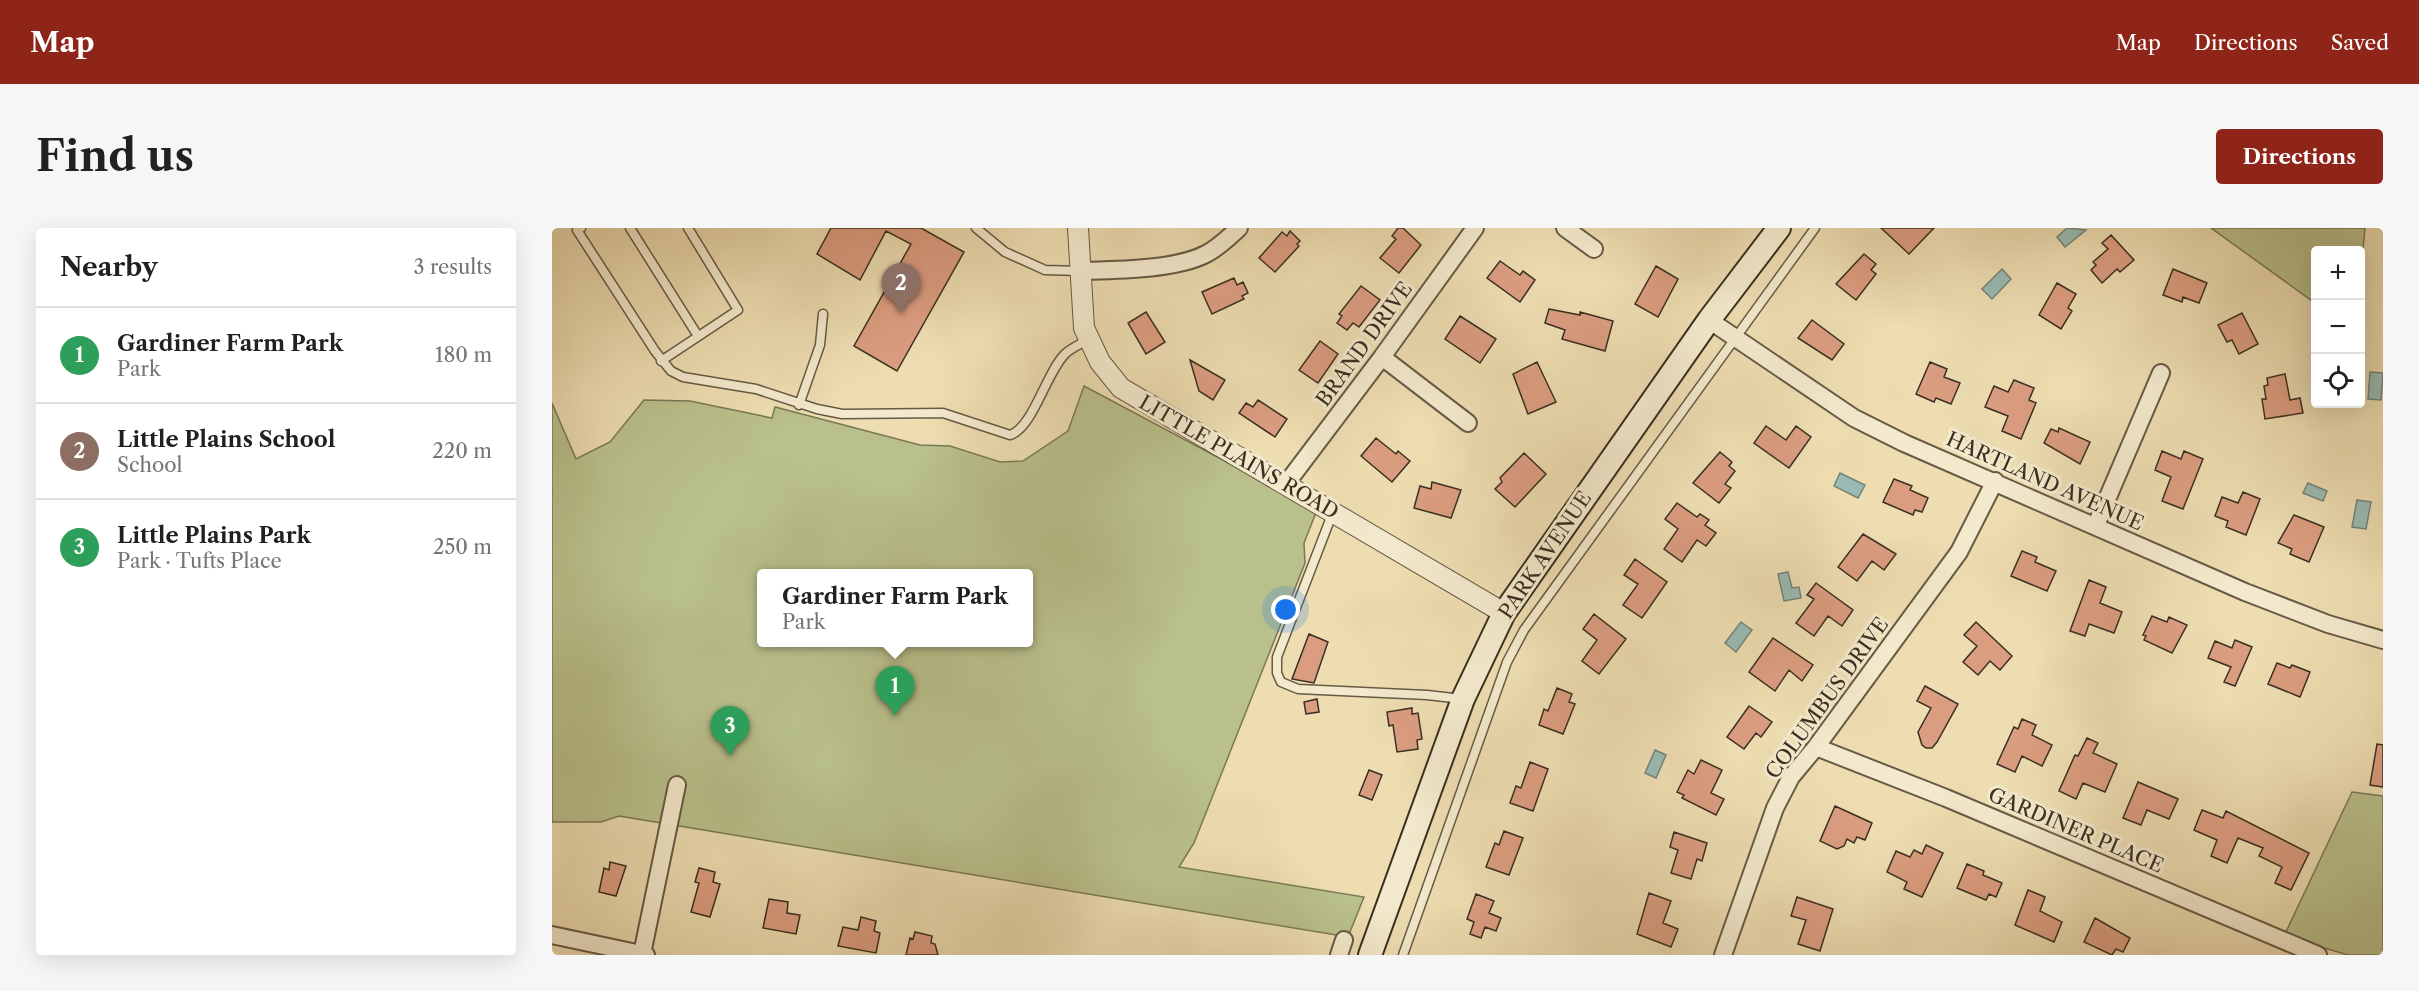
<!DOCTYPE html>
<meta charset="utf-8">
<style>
:root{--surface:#fff;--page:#f6f6f6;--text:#202124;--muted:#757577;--line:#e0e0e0;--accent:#8f2418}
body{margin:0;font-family:"Libre Caslon Text",serif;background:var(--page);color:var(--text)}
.controls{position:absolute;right:18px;top:18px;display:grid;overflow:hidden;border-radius:6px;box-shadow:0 6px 24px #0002}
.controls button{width:54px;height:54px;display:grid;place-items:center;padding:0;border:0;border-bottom:2px solid var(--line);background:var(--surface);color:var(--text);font:30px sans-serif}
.you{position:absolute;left:734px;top:382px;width:21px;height:21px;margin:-15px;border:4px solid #fff;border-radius:50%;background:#1a73e8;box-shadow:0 0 0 9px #1a73e833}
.badge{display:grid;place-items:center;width:39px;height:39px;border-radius:50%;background:var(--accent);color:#fff;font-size:20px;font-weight:700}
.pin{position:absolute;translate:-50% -50px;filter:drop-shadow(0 2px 3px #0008)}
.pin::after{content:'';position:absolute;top:32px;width:21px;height:18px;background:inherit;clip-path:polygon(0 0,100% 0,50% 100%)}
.popup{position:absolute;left:205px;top:341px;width:276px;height:78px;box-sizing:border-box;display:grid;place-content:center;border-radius:6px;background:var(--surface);filter:drop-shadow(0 2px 4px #0005);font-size:20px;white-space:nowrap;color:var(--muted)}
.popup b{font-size:22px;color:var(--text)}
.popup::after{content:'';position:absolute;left:50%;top:100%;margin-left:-12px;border:12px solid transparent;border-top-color:var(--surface)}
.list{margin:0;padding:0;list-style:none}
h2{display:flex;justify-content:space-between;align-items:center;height:78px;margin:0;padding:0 24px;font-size:26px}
h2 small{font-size:20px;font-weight:400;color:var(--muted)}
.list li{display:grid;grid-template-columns:39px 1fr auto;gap:18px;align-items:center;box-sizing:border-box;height:96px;padding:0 24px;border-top:2px solid var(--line)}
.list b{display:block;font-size:22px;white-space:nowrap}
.list p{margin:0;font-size:20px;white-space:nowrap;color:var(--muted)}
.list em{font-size:20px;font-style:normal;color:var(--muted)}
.icon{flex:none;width:33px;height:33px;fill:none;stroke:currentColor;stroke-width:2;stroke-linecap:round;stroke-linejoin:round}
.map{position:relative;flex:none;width:1831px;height:727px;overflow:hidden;border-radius:6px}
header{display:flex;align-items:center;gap:36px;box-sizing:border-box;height:84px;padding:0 30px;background:var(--accent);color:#fff}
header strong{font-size:28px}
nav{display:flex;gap:33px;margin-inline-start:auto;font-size:21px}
.intro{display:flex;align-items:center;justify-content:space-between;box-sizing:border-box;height:144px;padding:0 36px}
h1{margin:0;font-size:42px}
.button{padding:15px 27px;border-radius:6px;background:var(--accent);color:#fff;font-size:21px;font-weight:700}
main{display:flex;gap:36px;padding:0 36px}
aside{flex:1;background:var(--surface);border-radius:6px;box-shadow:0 6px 24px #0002}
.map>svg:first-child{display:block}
.green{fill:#b9c08b;stroke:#7a7856;stroke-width:1.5;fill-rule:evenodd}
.water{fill:#9abbb3;stroke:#748379;stroke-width:1.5}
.building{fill:#db9d80;stroke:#3a2f21;stroke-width:1.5}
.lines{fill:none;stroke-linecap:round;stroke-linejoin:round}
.service-casing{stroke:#675a45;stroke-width:11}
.minor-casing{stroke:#675a45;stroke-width:20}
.tertiary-casing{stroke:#675a45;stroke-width:22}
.secondary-casing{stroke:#3a2f21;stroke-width:26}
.service{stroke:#f3e9cc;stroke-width:8}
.minor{stroke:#f3e9cc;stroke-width:16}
.tertiary{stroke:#f3e9cc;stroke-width:20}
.secondary{stroke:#f3e9cc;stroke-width:22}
.labels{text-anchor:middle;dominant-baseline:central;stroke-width:6;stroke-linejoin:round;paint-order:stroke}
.street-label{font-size:20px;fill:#3a2f21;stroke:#f3e9cc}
</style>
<header>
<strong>Map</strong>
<nav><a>Map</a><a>Directions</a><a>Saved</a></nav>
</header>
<div class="intro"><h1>Find us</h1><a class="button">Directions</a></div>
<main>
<aside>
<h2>Nearby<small>3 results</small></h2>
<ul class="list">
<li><span class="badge" style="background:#2e9e5b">1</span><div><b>Gardiner Farm Park</b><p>Park</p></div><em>180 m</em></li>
<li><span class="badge" style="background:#8d6e63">2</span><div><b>Little Plains School</b><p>School</p></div><em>220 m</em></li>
<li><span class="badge" style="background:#2e9e5b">3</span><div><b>Little Plains Park</b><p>Park · Tufts Place</p></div><em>250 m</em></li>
</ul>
</aside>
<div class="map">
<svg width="1831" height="727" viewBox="0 0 1831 727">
<rect width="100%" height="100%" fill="#edddb1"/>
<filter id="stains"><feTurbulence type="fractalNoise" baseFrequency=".00333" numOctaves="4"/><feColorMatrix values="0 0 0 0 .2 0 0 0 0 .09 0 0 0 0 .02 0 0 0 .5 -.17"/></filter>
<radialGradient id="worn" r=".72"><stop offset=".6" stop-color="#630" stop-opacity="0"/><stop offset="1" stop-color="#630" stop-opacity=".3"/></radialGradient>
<path class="green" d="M1659 0H1813L1809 44 1808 22H1764L1763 75Z
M532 158 765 282 752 315 753 335 642 615 627 639 812 669 796 709 67 588 49 594H0V175L24 231 58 214 92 172 138 173 220 190 223 179 368 217 398 218 448 234 471 233 516 203ZM210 346H476V414H210Z
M1800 564 1831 568V727H1796L1732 708Z"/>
<path class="water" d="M1515 0 1534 2 1513 19 1505 9Z
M1450 41 1459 51 1440 71 1430 61Z
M1818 144 1831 145 1829 172 1816 171Z
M1288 245 1313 257 1306 270 1282 258Z
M1756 255 1775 263 1771 273 1751 265Z
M1805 272 1819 274 1814 301 1800 299Z
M1236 344 1240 360 1247 359 1249 370 1232 373 1226 346Z
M1189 394 1200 402 1184 424 1173 415Z
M1103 522 1114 527 1104 550 1093 545Z"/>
<path class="building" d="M279 0H369L412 24 345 143 302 118 359 16 334 3 308 52 265 26Z
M846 0H851L869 17 847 45 828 30 844 11 840 8Z
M1329 0H1382L1357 26Z
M738 3 748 13 745 16 747 18 723 44 707 30 730 4 735 8Z
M1559 7 1582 32 1568 44 1565 41 1550 55 1539 42 1544 37 1541 34 1556 21 1550 15Z
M1312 26 1324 36 1319 42 1324 46 1304 72 1284 56Z
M948 33 968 47 971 43 983 52 968 74 935 50Z
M1104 38 1126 51 1106 89 1083 76Z
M1621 41 1655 55 1647 75 1631 69 1630 74 1611 67Z
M682 50 685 57 691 54 696 65 690 68 692 71 660 86 650 64Z
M1505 55 1524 66 1516 80 1520 83 1509 101 1487 87Z
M809 58 828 72 807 99 801 95 795 102 785 95 790 88 787 86Z
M997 81 1028 87V84L1061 93 1053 123 1010 111 1013 102 993 95Z
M594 84 613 114 594 126 576 95Z
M1690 85 1706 116 1687 126 1680 112 1675 114 1666 97Z
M908 88 944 111 928 135 893 111Z
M1260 92 1292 116 1280 132 1246 110Z
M768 113 786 126 766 155 747 142Z
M638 132 673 152 661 172 647 163Z
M985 134 1004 174 976 186 961 146Z
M1378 134 1395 141 1392 149 1408 155 1399 176 1384 170 1382 174 1364 166Z
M1733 146 1738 172 1748 170 1751 185 1713 191 1710 171H1714L1712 158 1716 157 1715 150Z
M1462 152 1482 160 1477 172 1484 175 1469 211 1450 203 1456 188 1433 179 1442 158 1456 164Z
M706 172 735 191 723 209 687 185 694 175 701 179Z
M1214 198 1234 212 1244 198 1259 209 1237 240 1202 215Z
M1507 200 1538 214 1528 236 1492 215 1499 201 1506 204Z
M824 210 844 226 846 223 858 233 840 254 809 228Z
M1610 223 1629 231 1632 223 1651 231 1631 281 1610 273 1619 249 1603 242Z
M1168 224 1180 234 1177 238 1183 243 1173 256 1179 260 1167 275 1141 255Z
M972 225 994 246 963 279 943 261 950 254 948 250Z
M1342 251 1360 258 1358 262 1376 270 1370 284 1363 282 1361 287 1331 274Z
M880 254 909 262 899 290 862 280 868 258 879 261Z
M1691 264 1708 271 1694 307 1674 299 1676 293 1663 288 1670 269 1686 275Z
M1125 275 1145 289 1148 286 1157 292 1153 297 1164 305 1154 318 1145 312 1130 334 1112 321 1126 301 1113 291Z
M1742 287 1772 299 1757 334 1738 326 1740 321 1726 315Z
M1311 306 1344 326 1332 342 1320 333 1305 353 1286 339Z
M1470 323 1485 329 1483 334 1504 343 1495 363 1459 348Z
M1083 331 1115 354 1090 390 1071 377 1086 356 1072 347Z
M1537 352 1554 359 1548 375 1570 384 1562 405 1537 396 1533 408 1518 403Z
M1264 355 1301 382 1290 398 1276 388 1262 408 1244 395 1262 371 1255 367Z
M1042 386 1074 411 1047 446 1030 433 1045 412 1031 401Z
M1600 388 1615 394 1617 389 1635 397 1620 425 1592 412 1594 408 1591 407Z
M1424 394 1460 428 1448 442 1438 433 1426 447 1411 434 1425 418 1412 407Z
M757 406 776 414 762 455 740 451Z
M1221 410 1261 437 1250 453 1237 442 1223 463 1197 444Z
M1683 412 1700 419 1683 458 1672 454 1679 439 1656 430 1663 413 1680 420Z
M1725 435 1738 440 1740 437 1758 444 1748 469 1716 456Z
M1373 458 1406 476 1385 514 1380 520H1374L1370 517 1366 504 1379 480 1365 473Z
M1005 460 1020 466 1017 474 1023 476 1011 506 987 497 992 481 996 483Z
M765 471 767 484 754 486 752 474Z
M1197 478 1220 494 1209 509 1204 505 1192 521 1175 509Z
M860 480V486L866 485 870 511 865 512 866 521 845 524 841 497 837 498 835 484Z
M1470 491 1484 497 1480 507 1500 517 1490 538 1470 528 1463 544 1445 536 1462 499 1466 501Z
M1535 510 1546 515 1541 525 1565 536 1553 564 1531 555 1524 571 1507 563 1523 527 1526 528Z
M1825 516 1831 517V559L1818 557Z
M1149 532 1170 542 1159 565 1172 571 1164 587 1130 570 1132 567 1125 564 1136 542 1142 546Z
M978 534 996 541 981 583 958 575 964 558 969 560Z
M817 542 830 547 820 572 807 567Z
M1586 554 1626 571 1617 591 1595 582 1589 597 1571 590Z
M1283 578 1320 595 1313 612 1305 609 1302 615 1295 611 1292 618 1285 621 1268 613Z
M1650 582 1671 590 1674 583 1757 625 1739 662 1723 655 1730 639 1707 628 1711 620 1686 610 1675 635 1659 628 1665 612 1642 602Z
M952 603 971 610 957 647 934 639 943 615 947 617Z
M1122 604 1155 615 1150 633 1145 631 1139 651 1119 645 1126 622 1118 619Z
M1374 617 1391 625 1370 669 1352 661 1355 654 1335 644 1344 623 1358 629 1362 622 1370 626Z
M58 634 74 638 64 668 47 664 52 640 57 642Z
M1415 636 1432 643 1431 647 1450 655 1444 669 1437 666 1434 672 1405 660Z
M147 640 163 644 161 654 168 656 158 689 139 684 147 655 143 654Z
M1476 662 1493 669 1488 683 1510 694 1502 714 1463 697Z
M1097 665 1119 673 1111 695 1126 701 1119 719 1085 706Z
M924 666 942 673 937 685 949 690 944 703 933 699 929 710 918 706 922 694 915 691Z
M1245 669 1281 681 1268 723 1246 716 1254 692 1239 688Z
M217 671 236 674 235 685 248 687 244 706 211 700Z
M309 689 324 693 322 703 328 705 324 725 286 718 291 699 306 702Z
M1543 690 1578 710 1571 724 1564 721 1560 727 1532 714Z
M363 704 380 708 379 715 383 716 386 727H354L358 710 361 711Z"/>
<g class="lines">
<g class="service-casing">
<path id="service" d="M29 0 25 2 103 123 119 143 131 149 204 161 265 181 290 186 391 185 458 207C481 200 494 145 513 126 519 120 529 116 537 111
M78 0 146 108
M424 0 453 24 493 42 528 43
M109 133 186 82 136 0
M247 177 268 117 271 86
M781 284 725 429V445L729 454 746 461 875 467 910 471
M851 727 955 434 972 402 1263 0"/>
</g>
<g class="minor-casing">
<path id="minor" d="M1013 0 1042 21
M529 43C564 42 623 42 654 26 666 20 677 9 687 0
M1157 92 1302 190 1352 215 1693 364 1776 396 1831 412
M830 129 916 195
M734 256 830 129 923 0
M1544 297 1609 145
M1264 519 1394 570 1766 727
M0 707 94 727
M90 726 125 557
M787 727 792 712
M1171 727 1223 580 1239 549 1264 519 1407 324 1443 253"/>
</g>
<g class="tertiary-casing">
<path id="tertiary" d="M526 0 532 100 548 134 569 160 952 385"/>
</g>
<g class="secondary-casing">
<path id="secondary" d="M818 727 911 471 952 385 1157 92 1227 0"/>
</g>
<use href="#service" class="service"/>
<use href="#minor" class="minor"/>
<use href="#tertiary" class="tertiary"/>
<use href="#secondary" class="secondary"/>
</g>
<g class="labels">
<g class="street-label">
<text transform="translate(812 116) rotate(-54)">BRAND DRIVE</text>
<text transform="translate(687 229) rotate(30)">LITTLE PLAINS ROAD</text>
<text transform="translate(1493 253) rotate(24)">HARTLAND AVENUE</text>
<text transform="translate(993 327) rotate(-56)">PARK AVENUE</text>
<text transform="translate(1275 470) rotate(-54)">COLUMBUS DRIVE</text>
<text transform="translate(1524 602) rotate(23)">GARDINER PLACE</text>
</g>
</g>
<rect width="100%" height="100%" filter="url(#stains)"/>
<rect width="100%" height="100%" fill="url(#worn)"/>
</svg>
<div class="controls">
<button>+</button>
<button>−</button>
<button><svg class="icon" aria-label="locate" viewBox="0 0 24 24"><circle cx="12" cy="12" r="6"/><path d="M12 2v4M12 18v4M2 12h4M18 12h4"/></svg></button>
</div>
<div class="you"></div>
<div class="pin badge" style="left:343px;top:488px;background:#2e9e5b">1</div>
<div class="popup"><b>Gardiner Farm Park</b>Park</div>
<div class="pin badge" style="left:349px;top:85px;background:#8d6e63">2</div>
<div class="pin badge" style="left:178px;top:528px;background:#2e9e5b">3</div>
</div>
</main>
